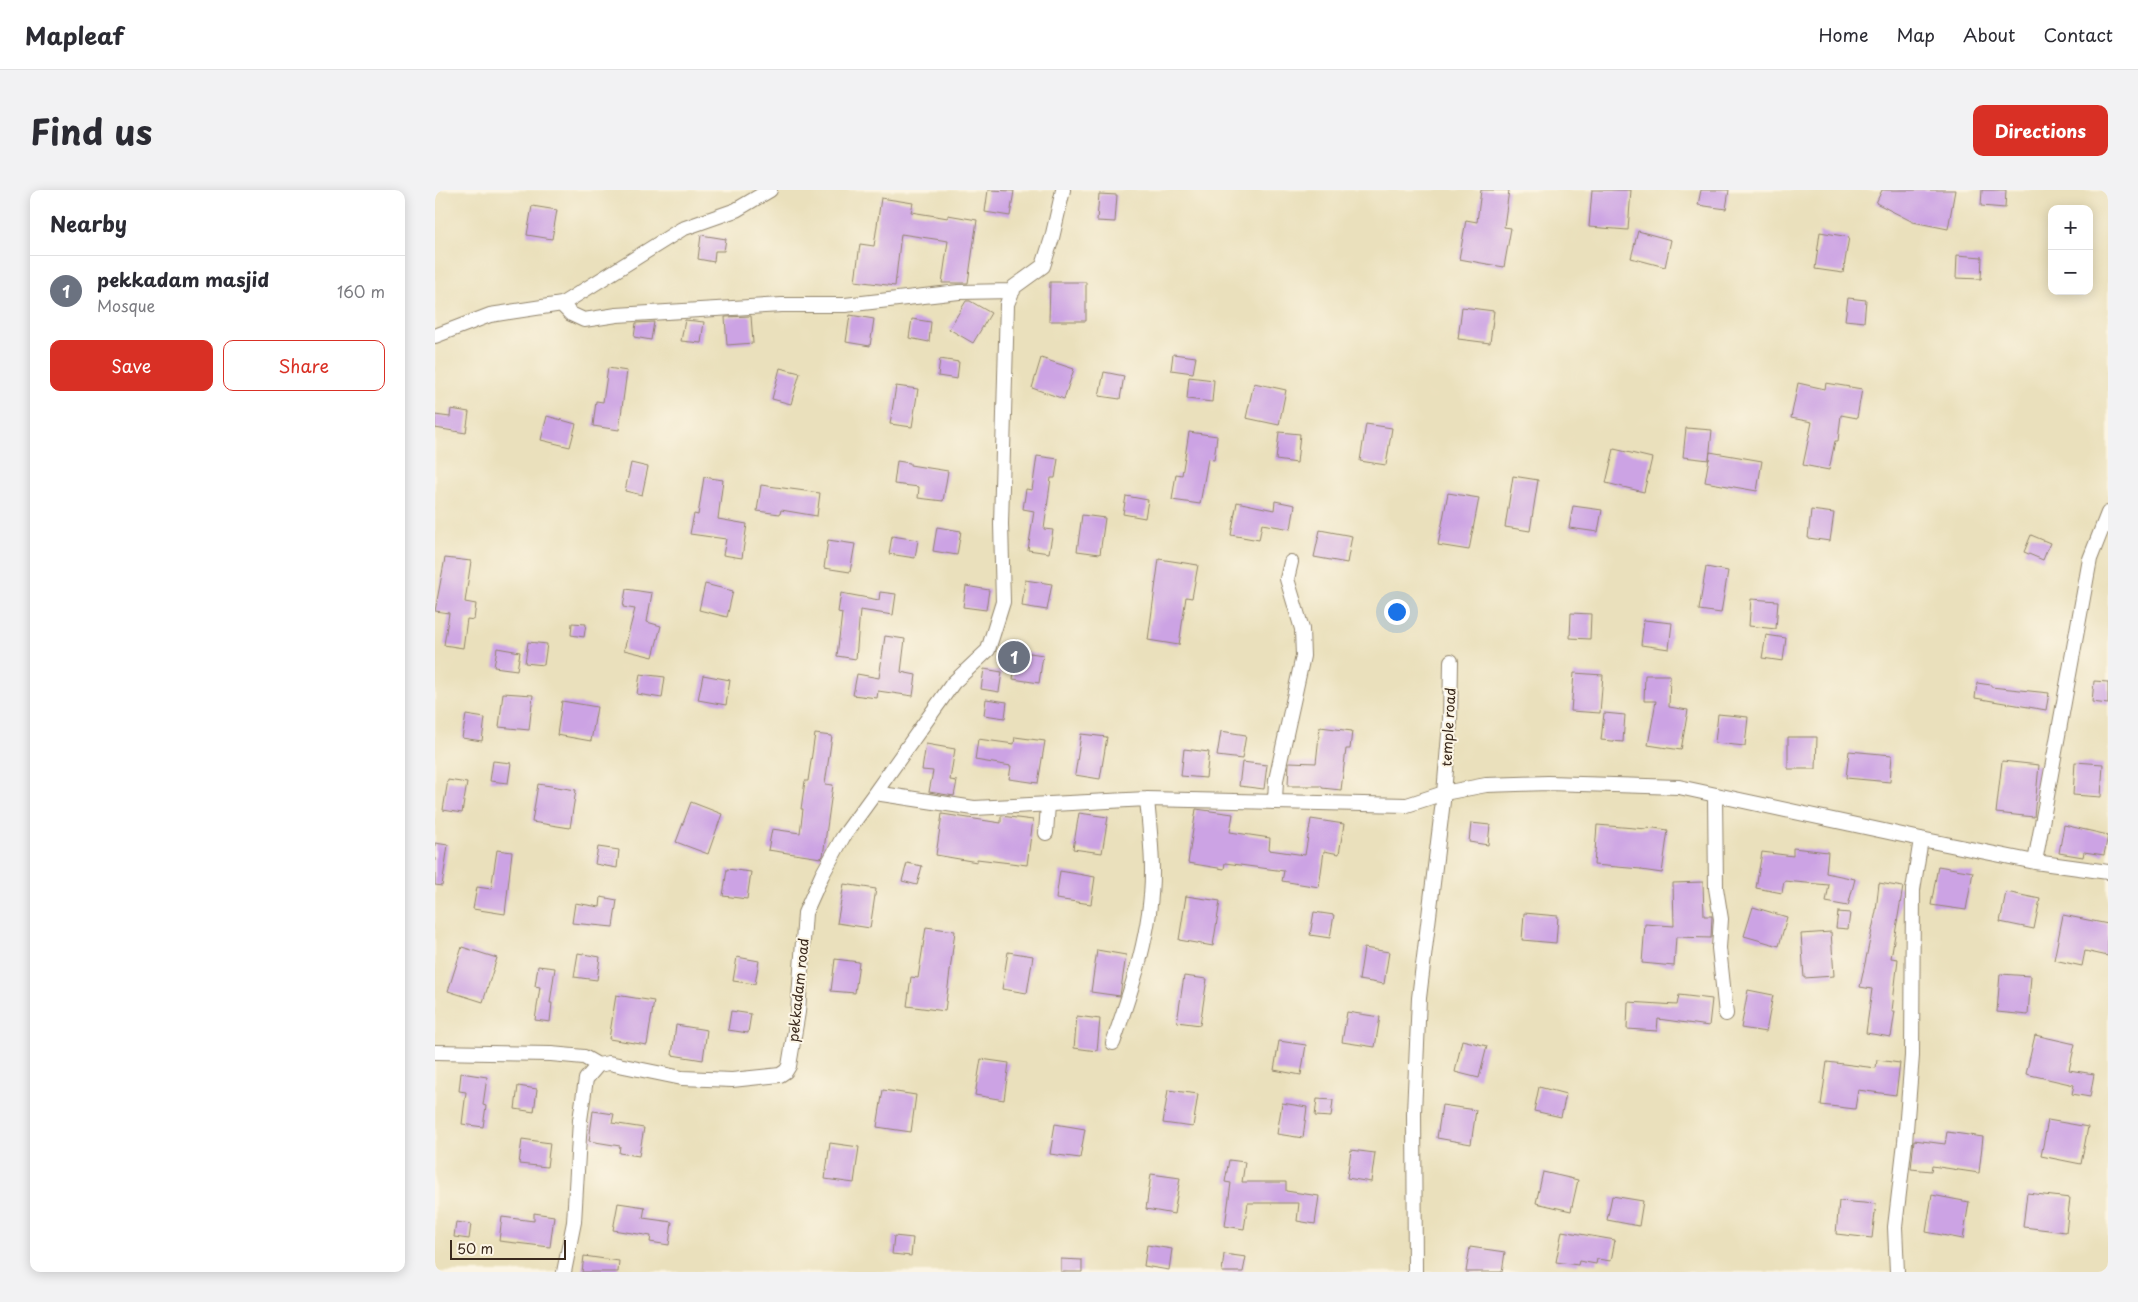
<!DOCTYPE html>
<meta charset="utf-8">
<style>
:root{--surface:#fff;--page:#f2f2f3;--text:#2b2b33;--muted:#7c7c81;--line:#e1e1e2;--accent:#d93025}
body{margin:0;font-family:"Playpen Sans",sans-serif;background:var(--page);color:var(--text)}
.controls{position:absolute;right:15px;top:15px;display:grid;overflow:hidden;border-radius:10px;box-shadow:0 2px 12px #0003}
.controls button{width:45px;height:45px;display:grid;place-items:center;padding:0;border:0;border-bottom:1px solid var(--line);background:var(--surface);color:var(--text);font:25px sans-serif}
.scale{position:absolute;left:15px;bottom:12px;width:116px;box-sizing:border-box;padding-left:5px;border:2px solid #3b2a1e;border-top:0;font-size:14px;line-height:18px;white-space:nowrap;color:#3b2a1e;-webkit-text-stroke:4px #fcf5e5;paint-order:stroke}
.you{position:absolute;left:961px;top:421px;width:18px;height:18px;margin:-12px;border:4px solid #fff;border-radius:50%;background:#1a73e8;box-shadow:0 0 0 8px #1a73e833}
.badge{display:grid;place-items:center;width:32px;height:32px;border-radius:50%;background:var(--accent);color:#fff;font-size:16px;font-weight:700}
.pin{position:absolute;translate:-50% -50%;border:2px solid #fff;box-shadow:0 1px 5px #0006}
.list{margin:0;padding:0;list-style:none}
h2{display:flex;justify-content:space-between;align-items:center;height:65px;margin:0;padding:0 20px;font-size:21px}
h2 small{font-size:16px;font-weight:400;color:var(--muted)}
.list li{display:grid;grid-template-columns:32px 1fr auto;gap:15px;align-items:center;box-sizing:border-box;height:70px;padding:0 20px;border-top:1px solid var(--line)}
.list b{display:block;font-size:19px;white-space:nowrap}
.list p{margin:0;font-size:16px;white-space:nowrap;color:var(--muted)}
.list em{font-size:16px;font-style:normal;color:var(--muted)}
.actions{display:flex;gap:10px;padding:15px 20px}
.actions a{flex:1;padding:11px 0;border:1px solid var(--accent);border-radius:10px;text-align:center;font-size:18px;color:var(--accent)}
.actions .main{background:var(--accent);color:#fff}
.map{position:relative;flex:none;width:1673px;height:1082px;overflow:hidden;border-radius:10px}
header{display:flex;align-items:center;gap:30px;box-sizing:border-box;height:70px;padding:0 25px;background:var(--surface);border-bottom:1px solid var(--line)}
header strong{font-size:24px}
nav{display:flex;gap:28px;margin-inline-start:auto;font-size:18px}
.intro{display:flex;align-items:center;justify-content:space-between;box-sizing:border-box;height:120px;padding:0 30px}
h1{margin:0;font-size:35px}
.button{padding:12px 22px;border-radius:10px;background:var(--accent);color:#fff;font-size:18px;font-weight:700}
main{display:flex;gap:30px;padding:0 30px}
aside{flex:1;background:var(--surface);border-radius:10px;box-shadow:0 2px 12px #0003}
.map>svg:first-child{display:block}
.building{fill:#cca3e4}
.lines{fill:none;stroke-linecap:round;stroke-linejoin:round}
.minor-casing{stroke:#92856d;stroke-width:16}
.minor{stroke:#fff;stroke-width:14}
.labels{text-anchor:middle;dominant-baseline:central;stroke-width:4;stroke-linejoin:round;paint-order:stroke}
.street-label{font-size:14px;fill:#3b2a1e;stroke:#fcf5e5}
</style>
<header>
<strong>Mapleaf</strong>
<nav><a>Home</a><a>Map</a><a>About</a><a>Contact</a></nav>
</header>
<div class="intro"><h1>Find us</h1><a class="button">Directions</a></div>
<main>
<aside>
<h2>Nearby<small></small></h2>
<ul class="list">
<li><span class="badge" style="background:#6b7280">1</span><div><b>pekkadam masjid</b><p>Mosque</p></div><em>160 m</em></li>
</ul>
<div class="actions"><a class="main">Save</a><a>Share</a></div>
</aside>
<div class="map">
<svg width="1673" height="1082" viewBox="0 0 1673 1082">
<rect width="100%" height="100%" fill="#fcf5e5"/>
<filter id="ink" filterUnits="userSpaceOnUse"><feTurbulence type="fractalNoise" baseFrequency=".02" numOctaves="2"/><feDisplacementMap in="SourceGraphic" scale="10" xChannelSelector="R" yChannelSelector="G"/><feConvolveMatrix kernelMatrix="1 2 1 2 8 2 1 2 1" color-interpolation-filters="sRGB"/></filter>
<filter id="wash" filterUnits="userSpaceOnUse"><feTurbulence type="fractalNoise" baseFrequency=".0096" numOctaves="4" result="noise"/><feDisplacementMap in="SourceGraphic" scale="20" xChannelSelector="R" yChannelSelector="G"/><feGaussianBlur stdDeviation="1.12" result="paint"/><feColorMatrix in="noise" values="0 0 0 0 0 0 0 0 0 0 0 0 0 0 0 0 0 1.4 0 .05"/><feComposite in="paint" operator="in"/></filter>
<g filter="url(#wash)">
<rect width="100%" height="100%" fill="#eae0bc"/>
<g id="blocks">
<path class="building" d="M553 0 579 1 575 26 550 22Z
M1046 0H1074L1069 37 1076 38 1069 77 1024 69 1031 30 1042 32Z
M1157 0H1196L1193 40 1154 37Z
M1266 0H1294L1291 19 1263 15Z
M1447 0H1520L1513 39 1478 32 1441 13Z
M1547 0H1571L1570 18 1546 16Z
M664 4 682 5 680 32 662 31Z
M446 8 478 13 476 22 513 28V25L542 30 533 93H507L513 51 466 44 460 96 420 91 425 54 439 56Z
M97 16 122 20 117 49 92 45Z
M1203 41 1236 50 1230 77 1196 68Z
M1385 42 1414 47 1408 83 1380 79Z
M266 45 291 49 289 61H280L279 72 263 69Z
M1522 65 1547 67 1546 89 1521 88Z
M615 92H651V131H614Z
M1413 108 1431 110 1429 132 1410 130Z
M531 111H535L556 123 538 153 514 139Z
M1027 117 1059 121 1055 153 1023 149Z
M415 125 439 129 435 156 411 152Z
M316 126 318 153 292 155 290 127Z
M477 129 496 132 494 152 474 148Z
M250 130 269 132 266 153 246 151Z
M219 132 216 150 199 147 201 133Z
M738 164 761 167 758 183 736 180Z
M606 168 639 179 629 209 597 198Z
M505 169 524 172 522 189 503 186Z
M173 178 192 181 184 240 158 236 161 211 168 212Z
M345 178 365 183 356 214 337 209Z
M669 182 689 186 685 209 664 206Z
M754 187 779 190 777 212 752 209Z
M819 193 851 200 844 235 811 228Z
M1363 193 1390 199 1391 193 1427 199 1422 228 1406 225 1403 251H1400L1394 280 1368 275 1377 232 1356 228Z
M461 196 483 199 477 237 455 234Z
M16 219 34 222 31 243 0 238V225L15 227Z
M112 226 141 234 135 257 106 250Z
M931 234 957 238 951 275 925 271Z
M1251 238 1277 240 1274 270 1248 267Z
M754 242 782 246 779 270 773 269 765 314 737 310 741 284 747 285Z
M844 242 865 244 862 273 841 270Z
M1179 259 1217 268 1209 302 1171 293Z
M1275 262 1327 271 1322 301 1270 292Z
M602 266 623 269 620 288H616L609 339 618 340 614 363 593 360 599 321 588 319 591 299 597 300Z
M462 271 475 273V275L513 281 508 311 483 308 484 297 459 294Z
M196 273 213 277 207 305 190 301Z
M1078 286 1103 290 1095 341 1070 337Z
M269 287 288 290 283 329 312 334 307 368 288 365 291 349 255 344 259 324 263 325Z
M326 295 385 303 382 326 346 320 345 324 322 321Z
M1013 303 1044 308 1034 360 1003 355Z
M691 306 713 310 710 328 688 324Z
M840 311 860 315 856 339 827 334 824 350 796 345 802 312 839 320Z
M1138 316 1167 320 1163 342 1134 338Z
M1376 320 1399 323 1395 351 1373 348Z
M647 325 670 328 665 364 642 361Z
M502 337 526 341 522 365 498 361Z
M885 340 917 346 912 373 879 367Z
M1596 345 1615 353 1608 370 1589 362Z
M457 346 483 350 480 368 454 364Z
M393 350 420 354 415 382 389 378Z
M10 368 36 371 30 412 41 414 39 430 32 429 28 458 9 455 14 423 0 421Z
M724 369 763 375 757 408 751 407 744 455 713 450Z
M1271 377 1293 381 1286 423 1264 420Z
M590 390 617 394 612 420 587 416Z
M270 394 298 401 292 427 264 420Z
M531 396 554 400 551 420 528 417Z
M191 399 217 403 212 432 226 436 218 467 189 460 200 419 188 417Z
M445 402 461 404 458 425 425 420 421 469 402 466 407 423 403 422 406 403 444 410Z
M1316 409 1343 411 1341 439 1314 436Z
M1136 423 1156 424 1155 449 1135 448Z
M1209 430 1237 433 1234 459 1206 455Z
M137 433 151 434 149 447 136 445Z
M1331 445 1351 448 1348 471 1327 468Z
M450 446 470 449 466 482 481 485 478 506 443 501 442 508 418 505 422 484 444 488Z
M93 452 112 454 109 475 90 473Z
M62 458 85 462 82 480 59 477Z
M582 461 608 465 604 493 578 489Z
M549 479 567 482 564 502 546 499Z
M1139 483 1168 485 1165 523 1136 521Z
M205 484 230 487 227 508 202 504Z
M268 485 295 490 291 515 263 510Z
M1210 485H1235L1234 517 1253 520 1246 560 1213 555 1221 511H1209Z
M1659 491 1673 492V514L1657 512Z
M1542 493 1556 495V497L1614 503 1611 520 1540 508Z
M68 503 98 505 94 540 64 537Z
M551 509 572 512 570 528 549 525Z
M127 511 162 517 156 551 122 545Z
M1169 523 1190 525 1188 552 1166 550Z
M1283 524 1313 527 1310 556 1280 553Z
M31 525 50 528 47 551 27 548Z
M885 537 917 541 915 559H911L906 600 887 598V596H853L854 572 881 573Z
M786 541 811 545 807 569 782 566Z
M380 544 397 546 390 594 398 595 388 666 386 668 333 660 337 639 365 643 368 619H366L370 591H373Z
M646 544 672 547 665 589 640 585Z
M580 547 610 551 603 593 574 589 576 576 540 570 543 549 579 554Z
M1353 547H1382L1381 579H1353Z
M491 554 520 559 515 590 522 591 519 606 494 602 498 581 487 580Z
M749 559 774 562 771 588 746 586Z
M1414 561 1457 565 1455 592 1411 588Z
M58 571 76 573 73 593 55 591Z
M1567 571 1604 575 1599 627 1561 623Z
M807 572 832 575 829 599 804 596Z
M1640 572 1668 574 1666 607 1638 605Z
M13 590 32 593 27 623 8 620Z
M103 594 141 600 135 638 97 632Z
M256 612 287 624 273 664 241 652Z
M761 619 798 624 795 642 835 648 834 660 870 665 876 629 909 634 904 664 889 661 884 697 847 691 849 681 790 673 789 679 753 673Z
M644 623 673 627 667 663 638 659Z
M507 624 566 633V626L598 630 592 675 542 669V672L501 665Z
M1036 633 1055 635 1053 655 1034 652Z
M1162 635 1212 639V637L1233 640 1227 683 1206 680V679L1159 675Z
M1629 635 1673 645 1669 665 1649 662 1648 667 1624 663Z
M0 653 13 655 7 696 0 695Z
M163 657 184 660 182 678 160 674Z
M1358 658 1393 662 1391 683 1420 689 1413 716 1391 712 1394 695 1349 691 1347 703 1321 698 1327 662 1358 666Z
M62 660 77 662 70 724 38 719 42 697 56 699Z
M472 673 487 676 482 695 467 691Z
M1503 676 1538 682 1531 720 1496 715Z
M292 679 316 682 312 709 288 706Z
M625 681 660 687 656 714 621 709Z
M1268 692 1269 726H1277L1276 748 1241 747 1239 776 1207 773 1210 734 1239 736 1238 693Z
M1444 693 1468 697 1456 768 1463 769 1457 821H1460L1456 847 1431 843 1437 799 1425 797 1441 721Z
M409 694 441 699 435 738 402 733Z
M1571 702 1605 709 1599 739 1565 732Z
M751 706 785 711 778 756 744 750Z
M166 707 182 710 178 737 137 733 140 713 165 717Z
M1318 717 1352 727 1344 756 1309 746Z
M879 722 899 725 895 748 875 745Z
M1403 722 1415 723 1413 739 1401 738Z
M1089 723 1123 726 1121 753 1087 750Z
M1628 725 1673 734V766L1650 761 1647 776 1619 770Z
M491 737 520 741 510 821 472 816 476 787 483 788Z
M1396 742 1399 786 1369 788 1366 744Z
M27 757 62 768 48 812 13 801Z
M929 758 954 762 949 794 924 790Z
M662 760 691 765 685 806 656 802Z
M573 762 598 766 592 803 567 799Z
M143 763 165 767 162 790 139 787Z
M302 767 324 771 320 794 298 791Z
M400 769 424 772 420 803 396 801Z
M103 776 120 778 115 813H117L115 832 100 830 105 797 100 796Z
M1565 784 1596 786 1593 825 1562 822Z
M749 786 772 789 765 835 742 832Z
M1313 800 1338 805 1331 842 1306 838Z
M181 805 219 811 212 855 174 849Z
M1244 805 1277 809 1274 836 1223 829 1222 841 1192 839 1193 812 1242 815Z
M296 821 316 824 313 843 293 840Z
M912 822 945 827 940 857 907 852Z
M642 826 665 829 662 861 639 858Z
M241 835 272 840 268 870 237 865Z
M1600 845 1640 854 1634 880 1659 884 1655 907 1637 904 1639 895 1591 884Z
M1027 850 1052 856 1044 888 1020 882Z
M844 851 871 855 866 885 839 880Z
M546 869 574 873 569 910 540 905Z
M1442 870 1465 873 1461 905 1423 900 1420 919 1386 915 1392 872 1441 878Z
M26 883 52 887 48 915 51 916 48 937 27 934 31 902 24 901Z
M83 896 102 899 99 922 80 919Z
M1104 897 1131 904 1126 927 1099 921Z
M448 900 481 905 476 942 442 937Z
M733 900 763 904 758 937 728 933Z
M882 909 898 910 896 927 880 926Z
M847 913 872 917 868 948 842 944Z
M1007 915 1041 920 1036 954 1002 948Z
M158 921 179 924 177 933 209 938 204 966 184 963 185 956 154 951Z
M1613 930 1653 937 1646 974 1606 966Z
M620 934 650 939 645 968 615 964Z
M1512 942 1548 947 1544 983 1497 976 1496 981 1476 979 1479 950 1510 954Z
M87 949 115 953 112 977 84 974Z
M395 953 424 957 419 993 390 989Z
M916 960 940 963 936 992 912 988Z
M794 970 810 972 807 992H851V1001L884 1006 880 1034 862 1031 864 1013H813L809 1039 790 1036 796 993 790 992Z
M1108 982 1143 990 1136 1021 1101 1013Z
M716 984 745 988 739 1024 711 1019Z
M1592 1003 1635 1008 1631 1042 1588 1037Z
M1497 1005 1534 1012 1528 1049 1491 1042Z
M1177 1006 1208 1011 1204 1036 1172 1030Z
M1404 1011 1441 1014 1437 1048 1401 1044Z
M183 1013 210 1017 208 1028 237 1032 234 1055 215 1052 216 1046 178 1040Z
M99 1023 119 1026 115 1057 64 1051 67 1027 99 1031Z
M21 1032 36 1034 34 1049 19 1047Z
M1127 1041 1180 1050 1176 1071 1162 1069 1161 1074 1144 1071 1143 1075 1121 1072Z
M459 1046 478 1048 476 1066 457 1064Z
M712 1055 737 1059 734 1080 709 1076Z
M1035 1057 1070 1062 1067 1082H1031Z
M789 1064 811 1067 808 1082H787Z
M149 1066 184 1071 183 1082H147Z
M626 1069 647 1070V1082H626Z"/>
</g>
</g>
<g filter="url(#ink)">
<use href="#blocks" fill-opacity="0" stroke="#92856d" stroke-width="1"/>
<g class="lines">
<g class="minor-casing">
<path id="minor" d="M628 0 617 48 608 76 579 97 572 114 566 334 568 412 553 460 518 493 440 603 539 618 712 609 972 615 1009 603 984 808 979 923 980 1082
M126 114 136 124 149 130 182 125 347 115H410L524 102 578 101
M0 146 55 125 127 114 247 39 301 20 335 0
M1016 471 1015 533 1009 603 1051 595 1113 593 1244 597 1486 649 1600 672 1673 682
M1280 605 1281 698 1286 729 1284 758 1291 824
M840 611 841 590 868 466 867 439 852 389 856 372
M611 643 613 615
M1600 672 1655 369 1673 323
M678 853C697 798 717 741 717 682 717 657 714 633 712 609
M0 862 116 864 149 867 163 875
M129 1082 139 1032 145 930 151 889 163 875 174 873 247 888 297 890 345 885 351 881 354 876 363 822 370 723 387 685 408 647 440 603
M1462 1082 1460 1037 1470 952 1477 866 1478 700 1486 649"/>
</g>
<use href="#minor" class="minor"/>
</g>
</g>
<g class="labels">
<g class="street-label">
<text transform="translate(1013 537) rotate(-87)">temple road</text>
<text transform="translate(363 800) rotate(-84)">pekkadam road</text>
</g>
</g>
</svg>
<div class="controls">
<button>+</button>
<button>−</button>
</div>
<div class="scale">50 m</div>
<div class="you"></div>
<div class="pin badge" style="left:579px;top:467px;background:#6b7280">1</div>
</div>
</main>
